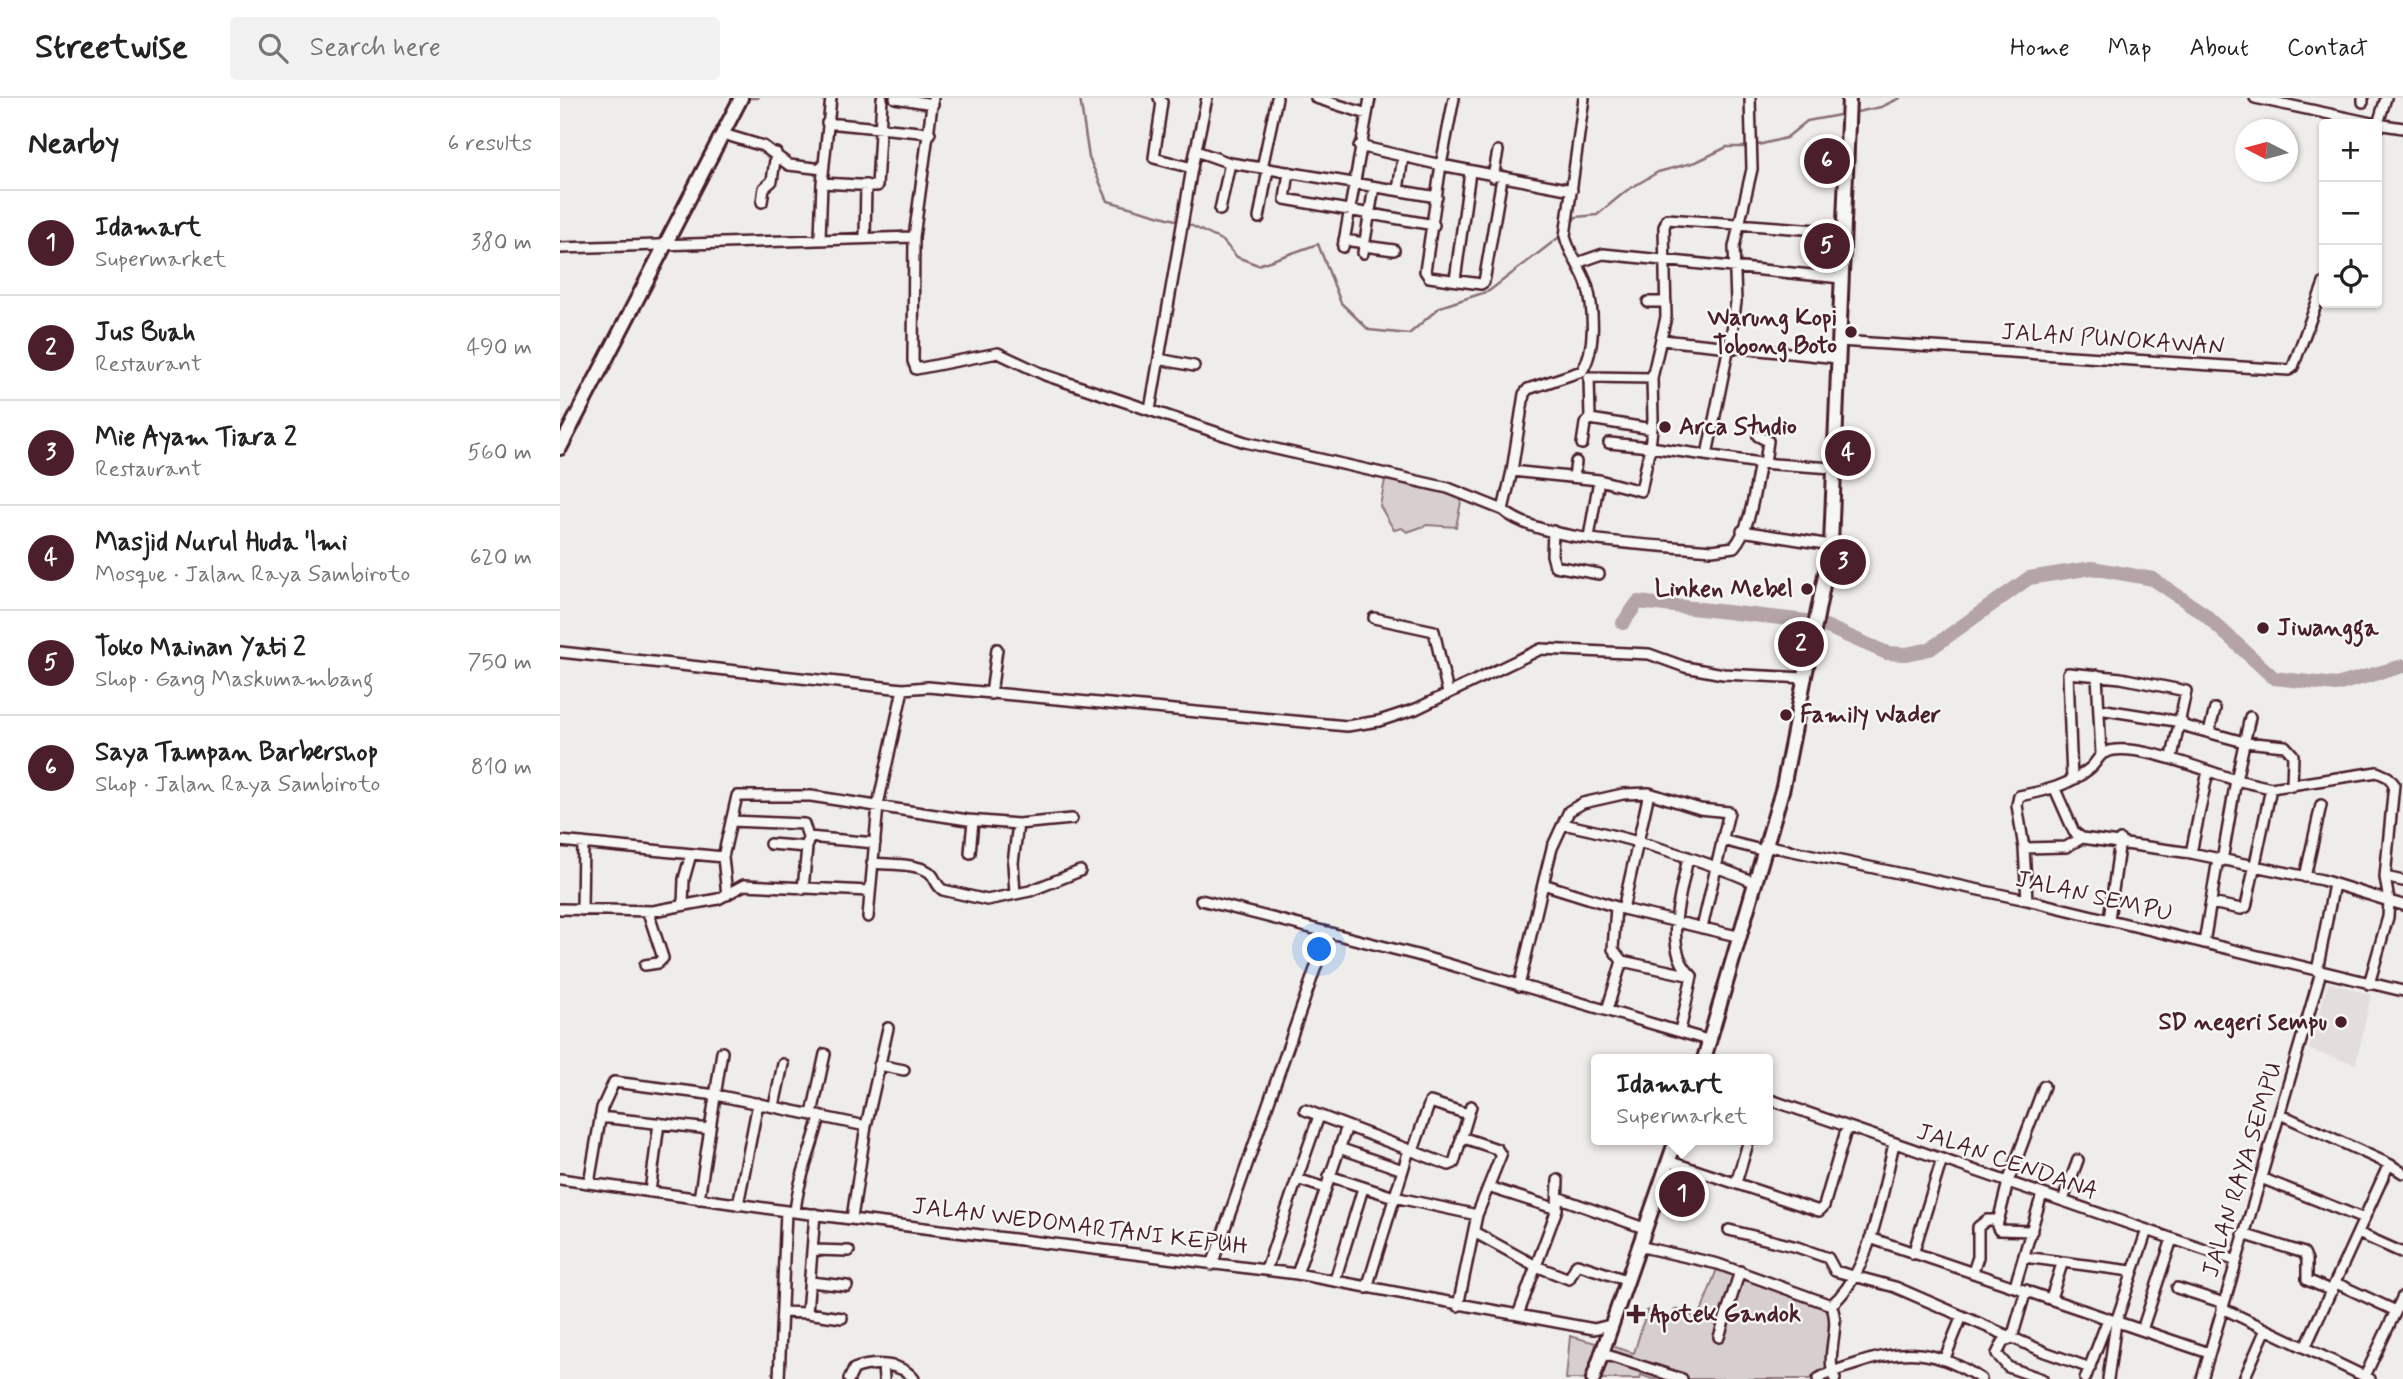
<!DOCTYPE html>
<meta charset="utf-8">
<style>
:root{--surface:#fff;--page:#f2f2f2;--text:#222;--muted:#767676;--line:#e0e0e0;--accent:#4a1f2b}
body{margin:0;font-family:Mynerve,sans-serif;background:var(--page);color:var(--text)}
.controls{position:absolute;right:21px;top:21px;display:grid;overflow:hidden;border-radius:7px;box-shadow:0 2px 5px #0004}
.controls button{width:63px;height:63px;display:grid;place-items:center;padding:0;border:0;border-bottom:2px solid var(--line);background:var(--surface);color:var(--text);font:35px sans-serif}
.compass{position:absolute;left:1675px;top:21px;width:63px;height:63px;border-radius:50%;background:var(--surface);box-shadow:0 2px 5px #0004;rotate:276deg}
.you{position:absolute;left:760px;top:852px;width:24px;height:24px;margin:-18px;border:5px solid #fff;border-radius:50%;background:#1a73e8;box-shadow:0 0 0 10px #1a73e833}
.badge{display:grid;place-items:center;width:46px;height:46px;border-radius:50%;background:var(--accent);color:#fff;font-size:23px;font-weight:700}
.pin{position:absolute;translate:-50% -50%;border:4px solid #fff;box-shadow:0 2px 7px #0006}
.popup{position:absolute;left:1031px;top:956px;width:182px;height:91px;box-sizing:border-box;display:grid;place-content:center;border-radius:7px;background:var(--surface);filter:drop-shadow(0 2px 5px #0005);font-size:23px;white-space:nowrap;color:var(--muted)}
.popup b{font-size:26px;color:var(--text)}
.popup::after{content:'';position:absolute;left:50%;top:100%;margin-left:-14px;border:14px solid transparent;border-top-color:var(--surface)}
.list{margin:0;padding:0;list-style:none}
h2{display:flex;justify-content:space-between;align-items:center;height:91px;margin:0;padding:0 28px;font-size:30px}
h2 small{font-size:23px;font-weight:400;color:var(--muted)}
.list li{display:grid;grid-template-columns:46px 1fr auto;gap:21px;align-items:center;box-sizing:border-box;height:105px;padding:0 28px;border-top:2px solid var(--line)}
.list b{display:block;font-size:26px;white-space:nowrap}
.list p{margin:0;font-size:23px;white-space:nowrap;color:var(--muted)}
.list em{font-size:23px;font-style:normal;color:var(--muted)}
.icon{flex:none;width:38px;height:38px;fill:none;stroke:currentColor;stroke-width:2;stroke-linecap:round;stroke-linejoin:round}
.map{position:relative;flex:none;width:1843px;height:1281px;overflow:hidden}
header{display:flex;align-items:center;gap:42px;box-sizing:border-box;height:98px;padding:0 35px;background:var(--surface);border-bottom:2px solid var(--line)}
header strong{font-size:33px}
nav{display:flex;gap:38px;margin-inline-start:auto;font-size:24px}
.search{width:490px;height:63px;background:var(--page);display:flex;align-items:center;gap:18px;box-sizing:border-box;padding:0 24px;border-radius:7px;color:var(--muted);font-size:26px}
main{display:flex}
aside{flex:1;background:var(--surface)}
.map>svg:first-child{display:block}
.built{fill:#e3dedc}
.green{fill:#d7cfce;stroke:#90777c;stroke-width:2}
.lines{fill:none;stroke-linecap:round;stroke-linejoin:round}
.stream{stroke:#8a6f74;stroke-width:2.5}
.river{stroke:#b4a4a5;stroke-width:14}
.street-casing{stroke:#4a1f2b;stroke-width:14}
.secondary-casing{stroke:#4a1f2b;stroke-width:18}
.street{stroke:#f6f6f2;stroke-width:9}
.secondary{stroke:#f6f6f2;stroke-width:12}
.poi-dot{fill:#4a1f2b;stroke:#f6f6f2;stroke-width:2.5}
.labels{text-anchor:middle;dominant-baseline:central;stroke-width:5;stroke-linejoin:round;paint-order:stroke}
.poi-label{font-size:24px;font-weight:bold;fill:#4a1f2b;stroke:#f6f6f2;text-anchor:start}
.street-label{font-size:24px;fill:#4a1f2b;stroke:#f6f6f2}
</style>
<header>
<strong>Streetwise</strong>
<div class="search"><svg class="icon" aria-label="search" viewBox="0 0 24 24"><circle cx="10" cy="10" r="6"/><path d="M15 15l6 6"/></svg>Search here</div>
<nav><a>Home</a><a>Map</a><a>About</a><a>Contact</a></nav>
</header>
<main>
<aside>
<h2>Nearby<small>6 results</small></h2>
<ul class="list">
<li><span class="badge">1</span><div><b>Idamart</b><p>Supermarket</p></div><em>380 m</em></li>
<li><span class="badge">2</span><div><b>Jus Buah</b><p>Restaurant</p></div><em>490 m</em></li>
<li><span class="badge">3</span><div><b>Mie Ayam Tiara 2</b><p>Restaurant</p></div><em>560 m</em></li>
<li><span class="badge">4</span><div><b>Masjid Nurul Huda 'lmi</b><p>Mosque · Jalan Raya Sambiroto</p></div><em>620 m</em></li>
<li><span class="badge">5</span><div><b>Toko Mainan Yati 2</b><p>Shop · Gang Maskumambang</p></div><em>750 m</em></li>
<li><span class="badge">6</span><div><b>Saya Tampan Barbershop</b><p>Shop · Jalan Raya Sambiroto</p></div><em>810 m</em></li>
</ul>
</aside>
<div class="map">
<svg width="1843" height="1281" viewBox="0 0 1843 1281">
<rect width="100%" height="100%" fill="#efedea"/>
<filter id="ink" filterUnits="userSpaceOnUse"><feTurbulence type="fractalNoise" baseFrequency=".0143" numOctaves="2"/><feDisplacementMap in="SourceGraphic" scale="14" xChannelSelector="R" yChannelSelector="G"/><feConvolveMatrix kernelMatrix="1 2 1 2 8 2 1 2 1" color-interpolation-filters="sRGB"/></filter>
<g filter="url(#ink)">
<path class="built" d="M1768 884 1811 897 1796 966 1749 952Z"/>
<path class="green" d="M825 382 902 399 896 429 867 427 847 434 842 430 834 432 820 408Z
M1158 1168 1271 1207 1282 1222 1270 1271 1273 1281H1092L1081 1277 1080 1281H1038L1045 1246 1074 1255 1087 1212 1111 1222 1115 1211 1139 1220Z
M1010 1238 1036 1245 1038 1256 1031 1281H1006Z"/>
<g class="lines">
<path class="stream" d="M186 0H198
M520 0 529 60 548 103 619 123
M1292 15 1321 9 1340 0
M1194 48 1226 40 1247 23 1285 16
M626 125 663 143 677 159 698 167 758 146 781 205 809 232 849 236 880 209 929 193 1002 137
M1010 126 1016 119 1037 117 1066 93 1098 74 1136 64 1167 49H1188"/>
<path class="river" d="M1063 525 1078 504 1256 524 1327 555 1346 556 1370 551 1469 480 1532 470 1593 481 1643 515 1714 580 1776 587 1843 568"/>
<g class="street-casing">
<path id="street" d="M335 0 373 6
M599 0 602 4 594 60 632 70
M717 0 702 70 877 99
M756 0 807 16
M894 0 881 67 1012 92
M1024 0 1005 138C1009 156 1021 169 1027 187 1034 212 1036 251 1022 273L968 291 964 296 952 373 1039 382 1081 393 1090 349 1200 365 1273 370
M1695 0 1816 26
M1803 4V0
M267 25 370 35
M1817 26 1843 30
M1817 29 1826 0
M163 36 203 48 229 67 263 71
M799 48 881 67 865 173 869 179 921 186 924 184 942 80
M636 53 670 65 702 70
M729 74 725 101 874 127
M933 79 938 53
M262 85 317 88 322 0
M838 92 843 59
M202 104 204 90 212 83 216 55
M660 112 670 65
M699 120 708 71
M305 138 306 87
M354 139 373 0
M260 140 262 85 271 0
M784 142 805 145
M804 148 834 152
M783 149 810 0
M0 150 354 139 353 263 356 271 438 255 485 277 685 344 888 390 943 412
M803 155 814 89
M1017 165 1043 156 1281 180
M895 182 910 74
M1088 204H1106
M1102 242 1278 260
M1279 243 1729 272 1733 269 1764 185
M599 261 634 268
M1092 280 1029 279 1030 321 1092 331
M590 312 632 70 647 0
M1198 338 1208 343 1205 365
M1049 345 1090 349 1093 321 1092 280 1106 219 1104 129 1107 121 1285 134
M1022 346 1025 326 1030 321
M1147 357 1172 233 1176 204 1174 149 1192 71 1190 0
M952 373 943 412C979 445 1102 447 1152 452L1174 449C1192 428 1194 391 1200 365
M1014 379 1016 364
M993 433 992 457 995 468 1039 476
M1182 433 1271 447
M1029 439 1039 382
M814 520 874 533 888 595
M0 554 343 591 318 707 308 819
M1537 577 1541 656
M343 591 368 589 787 628 819 623 856 611 981 551 1089 556 1125 569 1163 576 1246 580
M431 596 437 551
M1539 611 1622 624
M1690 619 1676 682 1711 690 1817 674 1828 679 1834 686 1825 779 1829 803
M1621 627 1684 644 1725 648 1733 657 1732 688
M1649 634 1655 611
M1512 682 1508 575 1561 580 1626 593 1612 659
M171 723 244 726 248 739 243 791
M1003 726C1070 740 1134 758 1196 785
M248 739 315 745
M1522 740 1631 755 1762 782 1829 803
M1162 742 1205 753
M0 743 163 759 177 698H251L408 722 458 726 512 721
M210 746 247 749
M1464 750 1506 749 1522 740 1514 734 1495 691
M1206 751 1214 749 1467 802 1843 893
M410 755 413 723
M1631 755 1648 673
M163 759 167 797
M312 765C328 767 356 765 369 774 376 779 375 787 383 792L427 802 470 793 520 773
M1745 779 1761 707
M1825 779 1843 783
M983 786 992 750 1009 713 1023 705 1063 696 1089 695 1140 711 1169 714 1142 830
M455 796 453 765 458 726
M641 802 857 857 1151 943
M1467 802 1464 750 1457 707 1459 698C1485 693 1508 688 1529 671 1535 667 1538 658 1544 655 1570 641 1648 674 1676 682L1662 763
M1651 805 1681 811 1686 809 1711 690
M123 807 124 781 131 756
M0 811 93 813 158 801 184 787 309 793
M1063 811 1089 695
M22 812 23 745
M1549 821 1560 742
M1644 845 1658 761
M1062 863 1132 878
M85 867 98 865 103 860 88 814
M1757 873 1774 786
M1809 886 1828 819 1829 803 1843 807
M959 888 983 786 1063 811 1181 839
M1047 912 1062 863 1053 851 1056 809
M1120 933 1132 878C1101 850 1122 795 1128 759
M319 967 344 972
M1208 1001 1674 1162
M214 1008 223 966
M745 1012 889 1067 894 1065 911 1008
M252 1016 265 956
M1720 1016 1829 1066 1843 1075
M759 1018 737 1081 765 1090
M40 1019 150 1031
M779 1050 843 1072
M853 1053 870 1004 908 1016
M1108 1063 1259 1113 1264 1108 1287 1029
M769 1078 834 1099 917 1117
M1701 1080 1804 1121
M0 1081 226 1113 737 1176 1034 1231 1050 1227
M29 1085 42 1010 54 984 156 997 306 1028
M1176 1085 1189 1042
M928 1089 997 1111
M90 1094 99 1025
M1000 1100 1084 1130
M139 1101 162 954
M1503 1102 1518 1062
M178 1107 198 1005
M235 1114C238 1081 252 1051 260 1018
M255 1116 247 1215 282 1220
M292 1120 306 1028 328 930
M1169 1132 1237 1149 1268 1160 1275 1173 1335 1189 1485 1254 1530 1270
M1472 1133 1439 1132 1437 1128 1448 1084 1484 988
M914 1134 976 1168 1009 1181 1017 1166 1066 1182
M1798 1135 1843 1155
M1683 1136 1744 1155 1747 1162V1182L1772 1193
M1310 1140 1649 1255
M1078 1148 1158 1166 1271 1207C1311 1175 1322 1094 1334 1046
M253 1152 289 1153
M1353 1156 1382 1061
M1464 1159 1571 1173
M652 1167 768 834
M706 1172 737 1081
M1413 1174 1418 1159V1129L1427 1122H1438
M737 1176 787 1028
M775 1182 803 1090
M250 1184 287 1188
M1776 1185 1836 1213
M1455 1188 1482 1096
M807 1190 849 1052
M1617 1190 1664 1205
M1466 1192 1452 1240 1443 1244 1437 1256 1448 1269 1482 1281
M1491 1200 1502 1166
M1271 1207C1282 1230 1264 1257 1275 1281
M898 1208 917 1117 941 1057 937 1051 901 1039
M1662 1210 1810 1281
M222 1214 247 1215
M958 1217 997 1111 998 1082
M1582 1232 1612 1141
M1159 1239 1180 1173
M1745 1250 1829 1066
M1040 1255 1122 1281
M1385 1260 1402 1218
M323 1267 324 1281
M1805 1278 1843 1198
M219 1281 226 1113
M289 1281 294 1271C312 1264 341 1264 354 1281
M1258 1281C1268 1274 1281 1271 1293 1267 1344 1249 1376 1251 1421 1281
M1525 1281 1548 1221
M1548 1281 1556 1224 1587 1132
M1642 1281 1761 874
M1684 1281 1706 1231"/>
</g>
<g class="secondary-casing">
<path id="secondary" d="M0 350 181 0
M1144 961 1223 689 1271 447 1289 0
M1033 1281 1116 1042"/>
</g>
<use href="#street" class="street"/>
<use href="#secondary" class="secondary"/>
</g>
</g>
<g class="poi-dot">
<circle cx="1291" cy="234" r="7"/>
<circle cx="1105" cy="329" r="7"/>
<circle cx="1247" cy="491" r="7"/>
<circle cx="1703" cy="530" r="7"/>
<circle cx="1226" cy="617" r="7"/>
<circle cx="1781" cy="924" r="7"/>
<path d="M1072.5 1205.5h7v7h7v7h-7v7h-7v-7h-7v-7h7z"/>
</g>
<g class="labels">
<g class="poi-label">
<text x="1277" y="220" text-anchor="end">Warung Kopi<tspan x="1277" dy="28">Tobong Boto</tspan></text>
<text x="1119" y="329">Arca Studio</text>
<text x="1233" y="491" text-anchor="end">Linken Mebel</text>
<text x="1717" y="530">Jiwangga</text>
<text x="1240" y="617">Family Wader</text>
<text x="1767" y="924" text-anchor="end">SD negeri sempu</text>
<text x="1090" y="1216">Apotek Gandok</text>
</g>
<g class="street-label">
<text transform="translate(1553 242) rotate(4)">JALAN PUNOKAWAN</text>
<text transform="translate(1534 799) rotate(13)">JALAN SEMPU</text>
<text transform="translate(1447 1064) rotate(19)">JALAN CENDANA</text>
<text transform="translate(1683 1072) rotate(-73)">JALAN RAYA SEMPU</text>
<text transform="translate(520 1129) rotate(7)">JALAN WEDOMARTANI KEPUH</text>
</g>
</g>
</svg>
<div class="controls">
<button>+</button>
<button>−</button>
<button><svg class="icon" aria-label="locate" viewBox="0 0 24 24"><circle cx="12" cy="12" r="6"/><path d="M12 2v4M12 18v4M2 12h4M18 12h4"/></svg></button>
</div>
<svg class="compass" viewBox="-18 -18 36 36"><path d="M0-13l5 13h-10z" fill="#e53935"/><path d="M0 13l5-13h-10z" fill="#767676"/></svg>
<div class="you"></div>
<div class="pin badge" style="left:1122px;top:1096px">1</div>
<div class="popup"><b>Idamart</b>Supermarket</div>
<div class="pin badge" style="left:1241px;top:546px">2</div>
<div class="pin badge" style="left:1283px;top:464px">3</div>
<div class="pin badge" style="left:1288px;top:355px">4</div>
<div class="pin badge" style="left:1267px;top:148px">5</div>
<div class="pin badge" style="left:1267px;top:63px">6</div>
</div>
</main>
